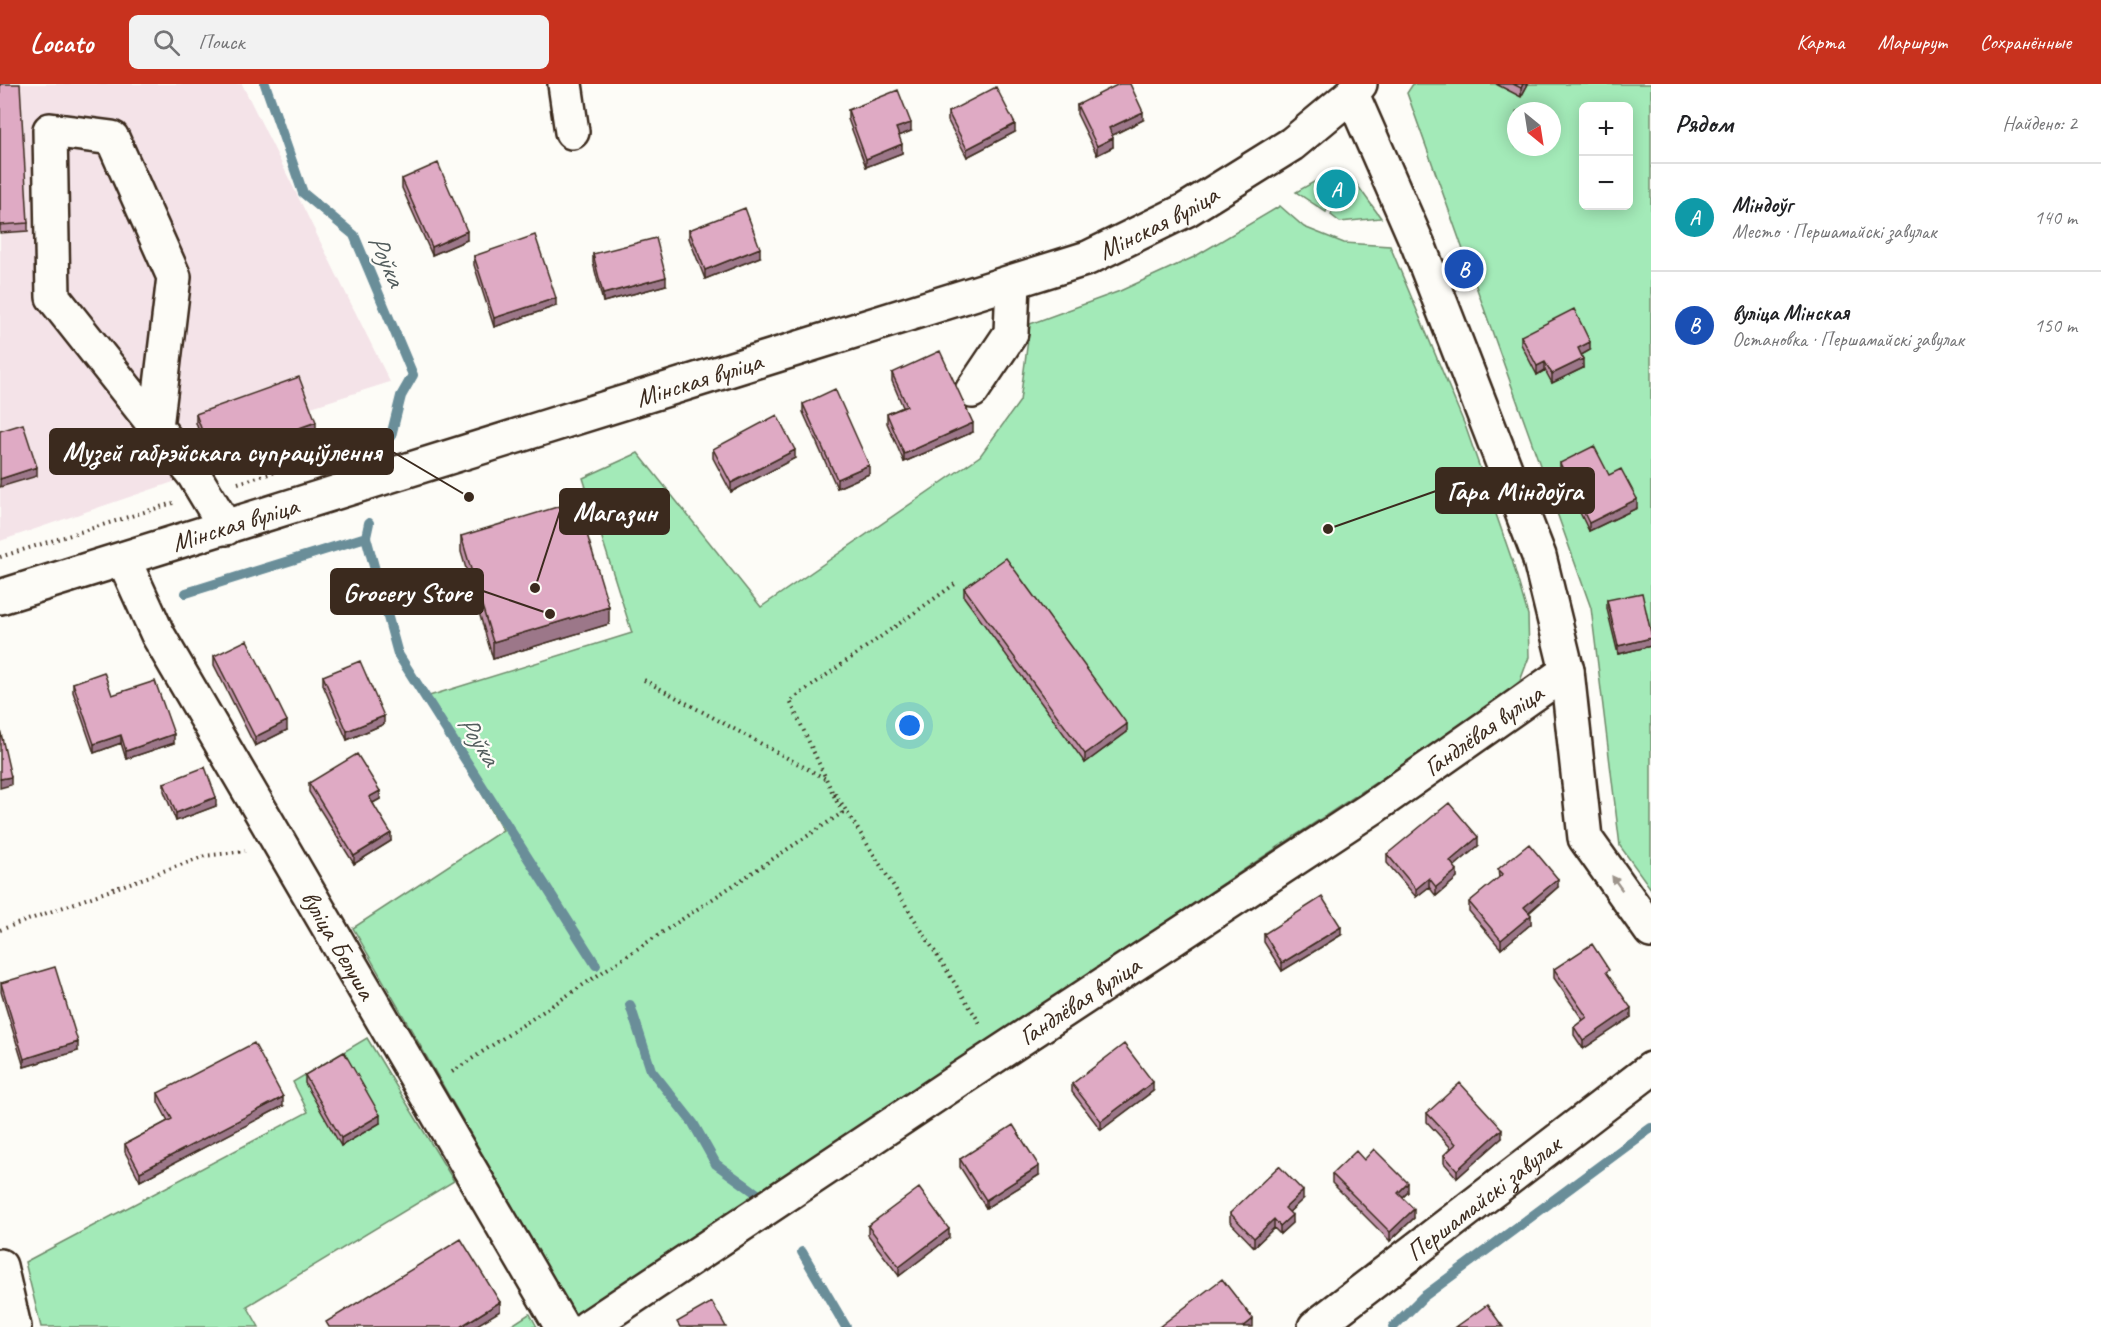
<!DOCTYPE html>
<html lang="ru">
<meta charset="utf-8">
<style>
:root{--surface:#fff;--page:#f2f2f2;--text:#202124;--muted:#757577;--line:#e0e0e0;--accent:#c8321e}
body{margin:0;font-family:Caveat,sans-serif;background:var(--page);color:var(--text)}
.controls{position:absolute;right:18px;top:18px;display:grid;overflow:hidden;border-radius:9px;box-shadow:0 3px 15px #0003}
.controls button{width:54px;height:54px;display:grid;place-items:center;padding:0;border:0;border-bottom:2px solid var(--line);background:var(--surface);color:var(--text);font:30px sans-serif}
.compass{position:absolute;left:1507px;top:18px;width:54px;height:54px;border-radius:50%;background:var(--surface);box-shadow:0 3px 15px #0003;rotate:150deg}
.you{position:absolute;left:910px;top:642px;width:21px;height:21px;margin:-15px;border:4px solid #fff;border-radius:50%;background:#1a73e8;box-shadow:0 0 0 9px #1a73e833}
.badge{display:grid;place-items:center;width:39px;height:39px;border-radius:50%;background:var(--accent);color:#fff;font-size:20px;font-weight:700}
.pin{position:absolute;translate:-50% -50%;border:3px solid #fff;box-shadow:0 2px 6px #0006}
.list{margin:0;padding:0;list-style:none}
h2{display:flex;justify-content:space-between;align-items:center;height:78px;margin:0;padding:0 24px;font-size:26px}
h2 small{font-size:20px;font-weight:400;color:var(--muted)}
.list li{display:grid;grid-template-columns:39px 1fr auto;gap:18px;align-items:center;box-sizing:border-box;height:108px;padding:0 24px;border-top:2px solid var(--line)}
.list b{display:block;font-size:22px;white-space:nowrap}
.list p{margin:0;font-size:20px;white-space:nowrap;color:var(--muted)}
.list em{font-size:20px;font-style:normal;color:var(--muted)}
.icon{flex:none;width:33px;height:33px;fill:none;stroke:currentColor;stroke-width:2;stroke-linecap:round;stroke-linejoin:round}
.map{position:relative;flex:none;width:1651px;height:1243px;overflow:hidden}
header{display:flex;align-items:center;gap:36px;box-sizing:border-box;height:84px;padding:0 30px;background:var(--accent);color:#fff}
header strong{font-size:28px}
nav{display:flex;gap:33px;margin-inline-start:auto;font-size:21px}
.search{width:420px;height:54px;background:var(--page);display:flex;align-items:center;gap:15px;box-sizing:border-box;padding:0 21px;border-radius:9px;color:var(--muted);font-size:22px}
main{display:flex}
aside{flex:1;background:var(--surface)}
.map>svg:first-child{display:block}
.built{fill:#f4e3e8}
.green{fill:#a3eab8;stroke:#6f8a6b;stroke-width:1.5;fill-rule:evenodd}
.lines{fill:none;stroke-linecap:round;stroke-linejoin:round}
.stream{stroke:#6a8e99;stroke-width:10}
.minor-casing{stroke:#3b2a1e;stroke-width:38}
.path{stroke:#3b2a1e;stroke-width:4;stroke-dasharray:1.5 4.5;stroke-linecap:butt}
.minor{stroke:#fdfcf7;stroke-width:33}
.wall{fill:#c092a9;stroke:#3b2a1e;stroke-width:1.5}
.shaded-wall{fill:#9c7789;stroke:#3b2a1e;stroke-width:1.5}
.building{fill:#dfaac4;stroke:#3b2a1e;stroke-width:1.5}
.oneway{fill:#9c938a}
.labels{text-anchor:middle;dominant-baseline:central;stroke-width:4.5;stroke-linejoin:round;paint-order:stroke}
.street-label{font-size:26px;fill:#3b2a1e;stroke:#fdfcf7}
.water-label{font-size:27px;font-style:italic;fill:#525c5c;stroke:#fdfcf7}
.leader{fill:none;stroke:#3b2a1e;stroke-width:2}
.callout-dot{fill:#3b2a1e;stroke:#fdfcf7;stroke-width:2}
.callout{fill:#3b2a1e;stroke:#3b2a1e;stroke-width:2}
.callout-label{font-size:27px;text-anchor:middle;font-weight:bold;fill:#fff}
</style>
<header>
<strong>Locato</strong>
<div class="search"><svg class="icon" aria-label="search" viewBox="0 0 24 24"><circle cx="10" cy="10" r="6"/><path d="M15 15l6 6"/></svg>Поиск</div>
<nav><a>Карта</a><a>Маршрут</a><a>Сохранённые</a></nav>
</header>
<main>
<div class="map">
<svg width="1651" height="1243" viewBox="0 0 1651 1243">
<rect width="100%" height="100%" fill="#fdfcf7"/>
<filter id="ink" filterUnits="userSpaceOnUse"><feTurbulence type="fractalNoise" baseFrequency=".0167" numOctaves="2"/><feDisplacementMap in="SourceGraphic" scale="12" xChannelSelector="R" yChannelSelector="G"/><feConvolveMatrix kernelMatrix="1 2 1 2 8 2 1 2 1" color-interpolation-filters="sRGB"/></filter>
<g filter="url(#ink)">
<path class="built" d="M0 0H242L390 298 308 324 316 347 194 391 0 457Z"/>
<path class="green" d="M1413 0H1651V805L1620 762 1591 524 1407 9ZM1584 22H1628V122H1584ZM1516 27H1552V63H1516Z
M1328 90 1337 95 1336 99H1330L1326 111 1331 115 1326 128 1296 108Z
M1346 96 1355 98 1381 134 1340 138 1331 131 1337 117 1344 119 1348 114 1350 107 1344 103Z
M1280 122 1304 143 1344 159 1390 162 1466 344 1512 476 1528 531 1529 573 1520 597 1472 635 1263 773 576 1234 353 844 503 746 426 613 632 549 583 394 638 369 761 523 980 372 1020 317 1030 240 1120 207 1194 173Z
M367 954 454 1097 247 1222 259 1243H41L25 1178 308 1028 293 998Z
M530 1230 537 1243H509L529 1230Z"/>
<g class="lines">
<path class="stream" d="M265 0 303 109 354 151 413 291 401 312 391 352
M369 439 366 453 398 570 596 881
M186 509 366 453
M630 921 651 986 693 1039 716 1080 763 1114
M802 1168 846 1243
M1393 1243 1423 1213 1651 1044"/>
<g class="minor-casing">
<g id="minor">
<path d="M565 0 572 48"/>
<path d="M1352 10 1419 163 1539 472 1567 587 1585 754 1651 847"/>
<path d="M972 307 1011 249 1013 198"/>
<path d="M156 343 174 193 112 54 50 46 53 213 194 391 226 444"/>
<path id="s1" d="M124 476 158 551 562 1243"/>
<path id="s2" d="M0 513 1088 174 1186 126 1292 60 1352 10 1360 0"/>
<path d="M0 1182 14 1243"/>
<path id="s3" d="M588 1243 966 991 1372 724 1567 587"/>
<path id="s4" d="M1315 1243 1651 985"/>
</g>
</g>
<path class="path" d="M238 399 383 356
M0 473 173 419
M644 596 826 695
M835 709 981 941
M0 846 205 772 245 767
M452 988 842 729 790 617 955 500"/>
<use href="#minor" class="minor"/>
</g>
<path class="wall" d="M0 0 28 139V147L0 149Z
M1496 0H1528L1521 13Z
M1077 21 1143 36 1112 51 1113 63 1097 71 1077 30Z
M848 26 911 47 899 52 902 69 866 83 848 35Z
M948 28 1015 48 967 73 948 37Z
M402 95 467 156 432 171 402 104Z
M689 146 760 173 705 195 689 154Z
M593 170 666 201 603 218 593 179Z
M474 172 556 222 494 243 474 181Z
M1521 252 1590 266 1581 271 1583 284 1552 299 1545 286 1537 291 1521 260Z
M892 289 973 348 904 378 887 339V330L903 323 892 297Z
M803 320 869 390 837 404 803 328Z
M196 330 316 347 212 384 196 339Z
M713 365 795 374 731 408 713 374Z
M1560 379 1609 391 1637 424 1589 447 1560 388Z
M461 452 609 540 493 575 461 468Z
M964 504 1127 648 1085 679 964 513Z
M1607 516 1651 549V562L1618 570 1607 525Z
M214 572 287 646 255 662 214 581Z
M323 592 384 640 347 656 323 601Z
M73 599 112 611 174 659 126 675 121 659 94 669 73 608Z
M164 699 216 722 176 737 164 707Z
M309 699 380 715 373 719 391 757 354 780 309 708Z
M1478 762 1454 782 1457 794 1436 812 1429 803 1416 813 1387 779V770Z
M1498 785 1558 803 1529 829 1531 840 1501 865 1469 827V818L1499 794Z
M1264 850 1341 851 1282 887 1264 858Z
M1554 885 1609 893 1631 933 1583 965 1574 951V943L1583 936 1554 894Z
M1 899 78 967 24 983 1 908Z
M305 991 380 1039 341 1062 305 999Z
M1072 1000 1153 1007 1101 1046 1072 1008Z
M158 1009 283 1022 140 1097 125 1068V1060L168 1037 158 1018Z
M1427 1029 1502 1054 1457 1094 1444 1079V1071L1451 1064 1427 1038Z
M960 1075 1039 1091 986 1124 960 1083Z
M1364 1076 1408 1108 1402 1114 1414 1134 1390 1157 1332 1099V1090Z
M1303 1115 1289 1128 1292 1139 1280 1150 1274 1144 1254 1163 1230 1138V1129Z
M868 1142 949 1154 899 1192 868 1151Z"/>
<path class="shaded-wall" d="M1523 0H1528L1521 13V4Z
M1143 28V36L1109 53V44Z
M911 39V47L896 53V44Z
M1015 40V48L967 73V65Z
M1113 54V63L1097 71V62Z
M902 60V69L866 83V75Z
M467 147V156L432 171V163Z
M760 164V173L705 195V186Z
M666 193V201L603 218V210Z
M556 214V222L494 243V234Z
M1590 258V266L1578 273V264Z
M1583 275V284L1552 299V290Z
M1545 278V286L1537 291V282Z
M316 338V347L212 384V375Z
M973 339V348L904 378V370Z
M795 366V374L731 408V399Z
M869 381V390L837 404V395Z
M37 383V392L0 403V395Z
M1637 415V424L1589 447V439Z
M609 523V540L493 575V558Z
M1651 554V562L1618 570V562Z
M384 632V640L347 656V647Z
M287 637V646L255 662V653Z
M1127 640V648L1085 679V670Z
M174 650V659L126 675V667Z
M121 651V659L94 669V660Z
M11 693V701L0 704V695Z
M380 707V715L369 721V713Z
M216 713V722L176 737V729Z
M391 749V757L354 780V772Z
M1478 753V762L1450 786V777Z
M1457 786V794L1436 812V803Z
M1429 794V803L1416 813V805Z
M1558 795V803L1524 832V823Z
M1531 831V840L1501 865V856Z
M1341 843V851L1282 887V879Z
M1631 924V933L1583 965V957Z
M78 958V967L24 983V975Z
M1153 998V1007L1101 1046V1037Z
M283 1013V1022L140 1097V1088Z
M380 1031V1039L341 1062V1054Z
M1502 1045V1054L1457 1094V1086Z
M1039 1082V1091L986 1124V1116Z
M1408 1099V1108L1398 1118V1109Z
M1303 1107V1115L1285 1132V1124Z
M1414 1125V1134L1390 1157V1148Z
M1292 1131V1139L1280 1150V1142Z
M1274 1135V1144L1254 1163V1154Z
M949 1145V1154L899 1192V1183Z
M500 1218V1227L474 1243H460Z
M1253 1235V1243H1243Z"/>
<path class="building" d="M0 0H20L28 139 0 141Z
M1119 0H1130L1143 28 1109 44 1113 54 1097 62 1077 21Z
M1513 0H1523L1521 4Z
M996 3 1015 40 967 65 948 28Z
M898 6 911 39 896 44 902 60 866 75 848 26Z
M438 79 467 147 432 163 402 95Z
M745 124 760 164 705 186 689 146Z
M535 151 556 214 494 234 474 172Z
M656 154 666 193 603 210 593 170Z
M1574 225 1590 258 1578 264 1583 275 1552 290 1545 278 1537 282 1521 252Z
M940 267 973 339 904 370 887 330 907 322 892 289Z
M299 293 316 338 212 375 196 330Z
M835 305 869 381 837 395 803 320Z
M777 331 795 366 731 399 713 365Z
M23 340 37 383 0 395V347Z
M1594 362 1609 391 1621 385 1637 415 1589 439 1560 379Z
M577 417 609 523 493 558 461 452Z
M1006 474 1127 640 1085 670 964 504Z
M1642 509 1651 549V554L1618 562 1607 516Z
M247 556 287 637 255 653 214 572Z
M360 577 384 632 347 647 323 592Z
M104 588 112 611 155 597 174 650 126 667 121 651 94 660 73 599Z
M0 645 11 693 0 695Z
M357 670 380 707 369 713 391 749 354 772 309 699Z
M205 683 216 713 176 729 164 699Z
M1449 719 1478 753 1450 777 1457 786 1436 803 1429 794 1416 805 1387 770Z
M1529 760 1558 795 1524 823 1531 831 1501 856 1469 818 1503 790 1498 785Z
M1322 813 1341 843 1282 879 1264 850Z
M1592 860 1609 886 1606 888 1631 924 1583 957 1574 943 1587 933 1554 885Z
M55 883 78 958 24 975 1 899Z
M254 959 283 1013 140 1088 125 1060 172 1035 158 1009Z
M1124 960 1153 998 1101 1037 1072 1000Z
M344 968 380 1031 341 1054 305 991Z
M1460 999 1502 1045 1457 1086 1444 1071 1456 1060 1427 1029Z
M1013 1041 1039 1082 986 1116 960 1075Z
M1374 1065 1408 1099 1398 1109 1414 1125 1390 1148 1332 1090 1356 1067 1364 1076Z
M1279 1082 1303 1107 1285 1124 1292 1131 1280 1142 1274 1135 1254 1154 1230 1129Z
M919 1104 949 1145 899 1183 868 1142Z
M461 1155 500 1218 460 1243H329L326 1238Z
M1222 1195 1253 1235 1243 1243H1159Z
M712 1218 726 1243H680L677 1238Z
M1487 1221 1503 1243H1456Z"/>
<defs><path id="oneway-solid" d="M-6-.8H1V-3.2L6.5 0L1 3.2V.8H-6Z" transform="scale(1.5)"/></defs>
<use class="oneway" href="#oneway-solid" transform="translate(1617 799) rotate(-126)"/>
</g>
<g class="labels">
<g class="street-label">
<text stroke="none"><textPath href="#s2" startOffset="1218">Мінская вуліца</textPath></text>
<text stroke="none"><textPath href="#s2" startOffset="732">Мінская вуліца</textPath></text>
<text stroke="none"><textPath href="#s2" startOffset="246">Мінская вуліца</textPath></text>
<text stroke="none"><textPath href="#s3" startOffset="1076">Гандлёвая вуліца</textPath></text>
<text stroke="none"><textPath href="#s1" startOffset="441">вуліца Белуша</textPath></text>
<text stroke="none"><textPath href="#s3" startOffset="590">Гандлёвая вуліца</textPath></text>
<text stroke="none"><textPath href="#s4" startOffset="212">Першамайскі завулак</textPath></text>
</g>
<g class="water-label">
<text transform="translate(387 176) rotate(66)">Роўка</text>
<text transform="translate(479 656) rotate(57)">Роўка</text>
</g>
</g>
<path class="leader" d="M469 413L393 368M1328 445L1436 407M535 504L560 427M550 530L483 507"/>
<g class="callout-dot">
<circle cx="469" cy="413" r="6"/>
<circle cx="1328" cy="445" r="6"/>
<circle cx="535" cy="504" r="6"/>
<circle cx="550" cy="530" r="6"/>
</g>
<g class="callout">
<rect x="50" y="345" width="343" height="45" rx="6"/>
<rect x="1436" y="384" width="158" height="45" rx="6"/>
<rect x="560" y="405" width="109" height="45" rx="6"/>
<rect x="331" y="485" width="152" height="45" rx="6"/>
</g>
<g class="callout-label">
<text x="222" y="377">Музей габрэйскага супраціўлення</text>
<text x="1515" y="416">Гара Міндоўга</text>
<text x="615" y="437">Магазин</text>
<text x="407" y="517">Grocery Store</text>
</g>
</svg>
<div class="controls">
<button>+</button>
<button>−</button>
</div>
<svg class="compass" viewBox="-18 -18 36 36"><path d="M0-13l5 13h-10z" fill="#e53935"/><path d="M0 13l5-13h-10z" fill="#757577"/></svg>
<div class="you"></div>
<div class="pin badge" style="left:1336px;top:105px;background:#0f9aa8">A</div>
<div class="pin badge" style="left:1464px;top:185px;background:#1a4fb4">B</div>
</div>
<aside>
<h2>Рядом<small>Найдено: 2</small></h2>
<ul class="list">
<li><span class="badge" style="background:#0f9aa8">A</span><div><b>Міндоўг</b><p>Место · Першамайскі завулак</p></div><em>140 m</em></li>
<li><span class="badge" style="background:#1a4fb4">B</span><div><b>вуліца Мінская</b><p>Остановка · Першамайскі завулак</p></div><em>150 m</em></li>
</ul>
</aside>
</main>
